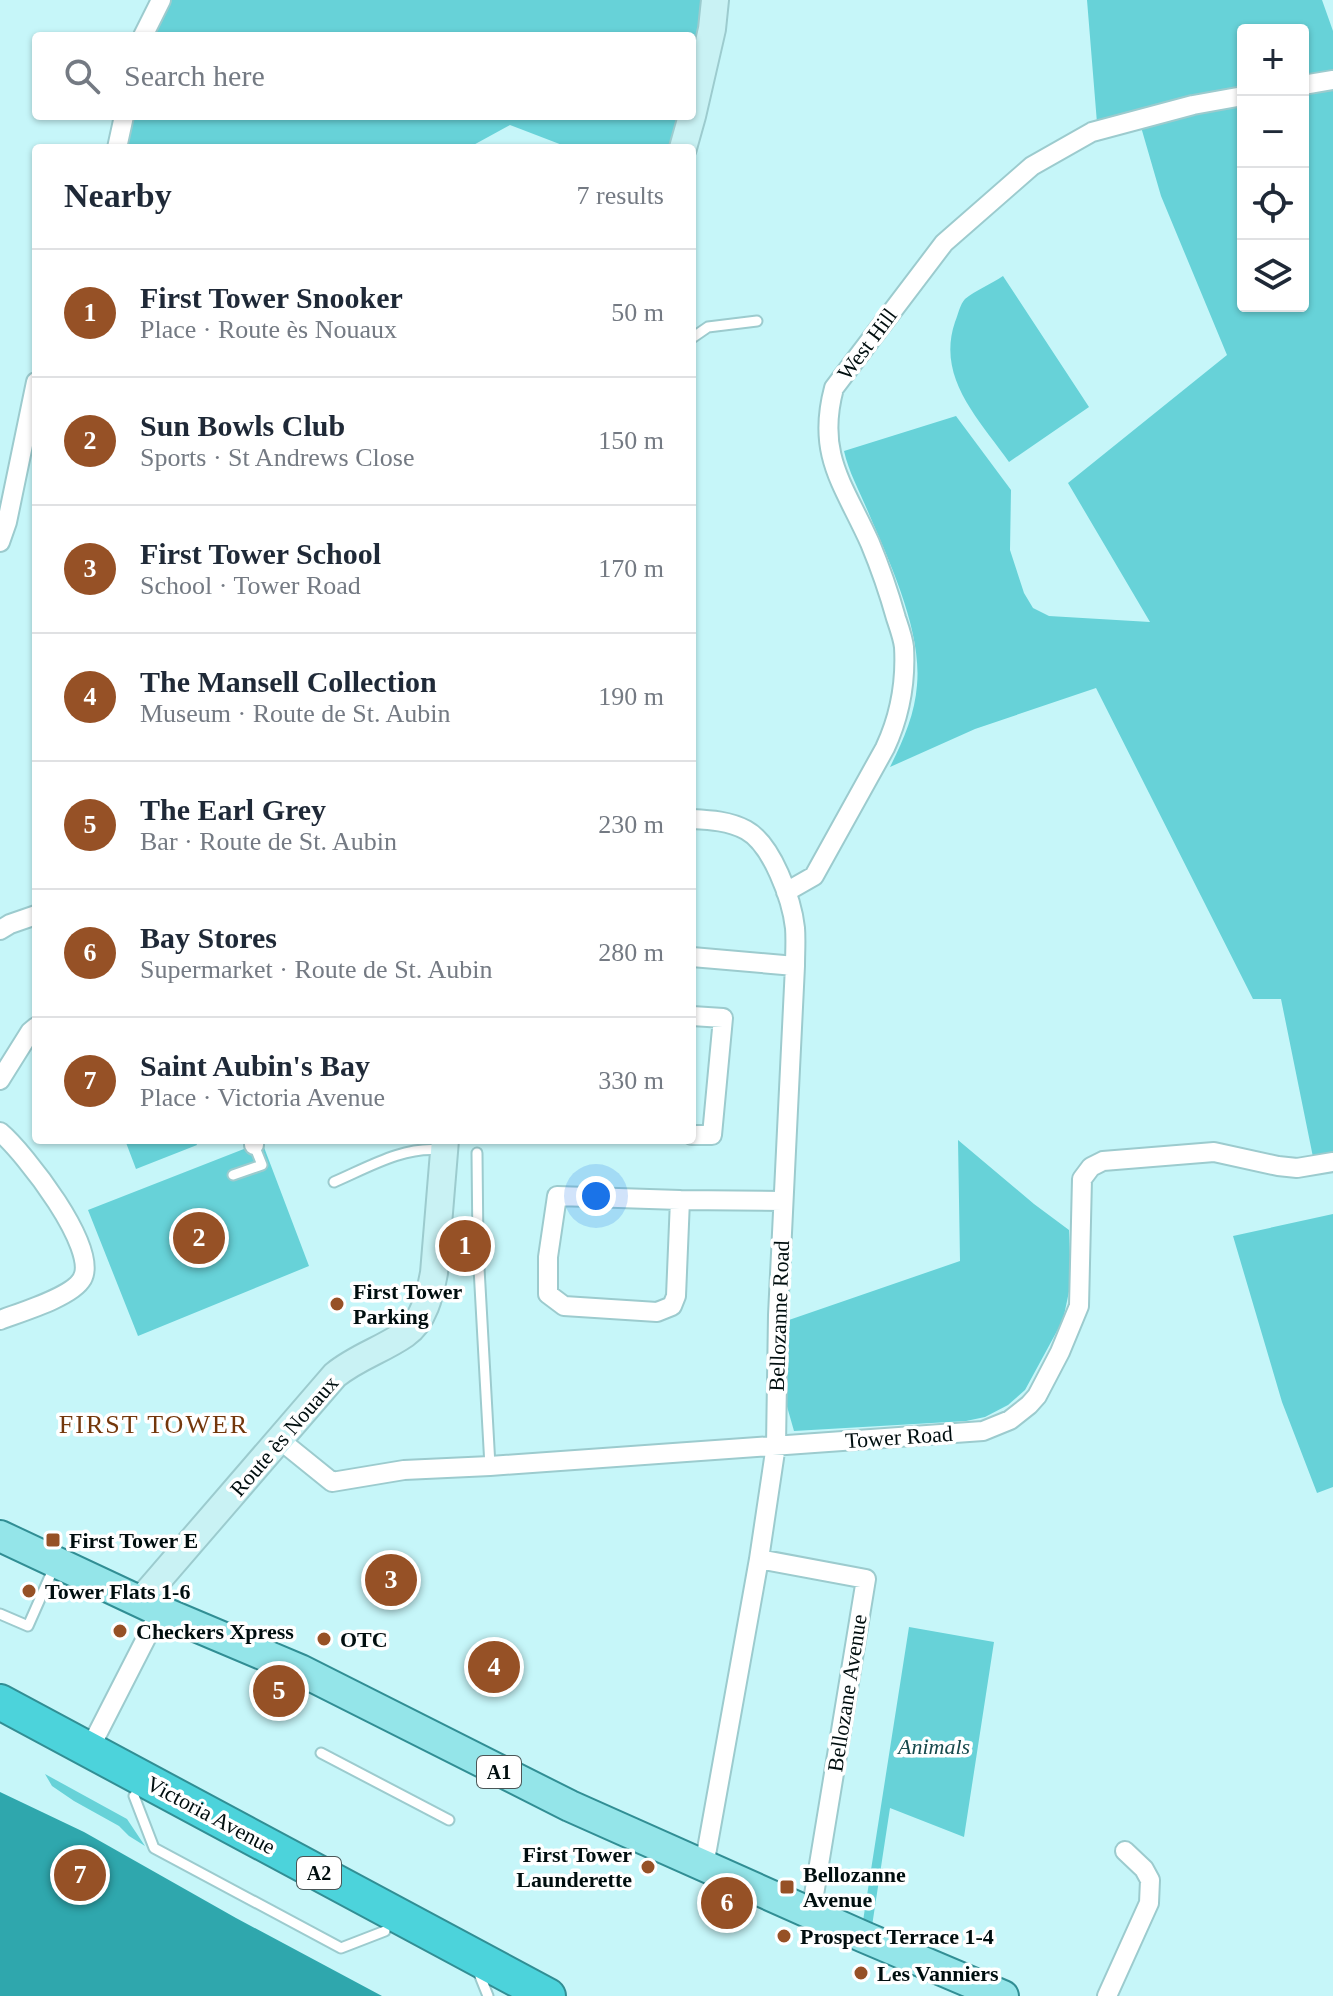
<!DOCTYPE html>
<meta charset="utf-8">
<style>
:root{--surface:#fff;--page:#f6f6f7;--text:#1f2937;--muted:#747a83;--line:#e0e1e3;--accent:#965126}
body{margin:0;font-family:"Times New Roman",serif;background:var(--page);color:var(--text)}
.controls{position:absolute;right:24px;top:24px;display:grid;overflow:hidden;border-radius:8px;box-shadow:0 2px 6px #0004}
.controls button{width:72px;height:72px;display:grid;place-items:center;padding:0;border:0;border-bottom:2px solid var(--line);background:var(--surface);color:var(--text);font:40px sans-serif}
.you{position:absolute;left:596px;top:1196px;width:28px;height:28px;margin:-20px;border:6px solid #fff;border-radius:50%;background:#1a73e8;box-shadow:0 0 0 12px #1a73e833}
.badge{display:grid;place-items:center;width:52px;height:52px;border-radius:50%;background:var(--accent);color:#fff;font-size:26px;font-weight:700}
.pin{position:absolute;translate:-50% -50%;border:4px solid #fff;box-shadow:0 2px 8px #0006}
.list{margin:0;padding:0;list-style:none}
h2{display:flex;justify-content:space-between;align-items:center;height:104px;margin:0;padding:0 32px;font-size:34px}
h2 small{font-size:26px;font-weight:400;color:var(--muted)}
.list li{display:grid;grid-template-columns:52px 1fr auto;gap:24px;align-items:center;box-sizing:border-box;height:128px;padding:0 32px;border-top:2px solid var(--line)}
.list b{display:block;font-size:30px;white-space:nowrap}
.list p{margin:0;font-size:26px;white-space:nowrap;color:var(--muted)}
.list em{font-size:26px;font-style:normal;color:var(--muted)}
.icon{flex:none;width:44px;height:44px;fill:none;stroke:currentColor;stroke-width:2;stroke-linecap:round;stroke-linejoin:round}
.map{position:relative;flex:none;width:1333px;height:1996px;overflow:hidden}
.search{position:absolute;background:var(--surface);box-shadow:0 2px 6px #0004;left:32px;top:32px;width:664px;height:88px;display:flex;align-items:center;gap:20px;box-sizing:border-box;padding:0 28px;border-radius:8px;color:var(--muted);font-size:30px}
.panel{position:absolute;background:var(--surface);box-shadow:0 2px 6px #0004;left:32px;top:144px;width:664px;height:1000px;border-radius:8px}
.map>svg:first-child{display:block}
.green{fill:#67d2d8}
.water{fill:#2fa7ad}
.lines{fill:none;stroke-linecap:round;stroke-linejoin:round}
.lane-casing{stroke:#9ccbce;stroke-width:13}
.street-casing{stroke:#9ccbce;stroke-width:22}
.secondary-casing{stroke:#9ccbce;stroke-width:30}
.primary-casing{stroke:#318e94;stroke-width:34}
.highway-casing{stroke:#318e94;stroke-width:38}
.lane{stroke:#fff;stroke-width:9}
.street{stroke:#fff;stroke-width:18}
.secondary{stroke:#c9f2f4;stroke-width:26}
.primary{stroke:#94e5e9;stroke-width:30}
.highway{stroke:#4cd3db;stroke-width:34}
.poi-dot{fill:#965126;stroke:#fff;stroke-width:3}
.labels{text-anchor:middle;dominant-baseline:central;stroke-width:7;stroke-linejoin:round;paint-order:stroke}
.shield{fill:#fff;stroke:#4c5657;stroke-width:2}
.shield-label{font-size:20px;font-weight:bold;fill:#000e0f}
.street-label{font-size:22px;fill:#000e0f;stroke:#fff}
.poi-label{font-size:22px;font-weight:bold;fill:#000e0f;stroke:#fff;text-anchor:start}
.park-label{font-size:22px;font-style:italic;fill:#15484b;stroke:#fff}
.quarter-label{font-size:26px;letter-spacing:2px;fill:#73370b;stroke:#fff}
</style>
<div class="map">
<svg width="1333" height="1996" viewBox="0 0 1333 1996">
<rect width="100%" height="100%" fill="#c6f6f9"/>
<path class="green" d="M169 0H704L692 92V36H151Z
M1087 0H1322L1333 31V70L1303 77V30H1243V89L1097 123Z
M1333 88V1154L1313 1157 1281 999H1253L1096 688 975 729 890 767C903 741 915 714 917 685 922 631 890 563 869 514 860 492 849 473 844 451L956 416 1011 490 1010 550 1024 593 1033 608 1049 616 1150 622 1068 483 1227 355 1161 196 1141 127 1209 110 1243 104V306H1303V94Z
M128 116H685L674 148H570L510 125 468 148H124Z
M1003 276 1089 407 1009 462C979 419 936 378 955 322 958 315 960 304 965 299 976 290 991 284 1003 276Z
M125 1140H195L197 1145 136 1169Z
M958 1140 1034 1204 1069 1230 1071 1282 1063 1320 1025 1390 1008 1405 985 1417 966 1421 794 1431 784 1396 786 1321 960 1261Z
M262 1142 309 1266 138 1336 88 1210Z
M1333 1214V1487L1317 1493 1282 1402 1233 1236Z
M909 1627 994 1642 964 1837 890 1808 872 1926 863 1921Z
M45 1774 127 1819 145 1846 129 1836 119 1826 74 1801 52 1786Z"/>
<path class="water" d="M0 1792 84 1832 236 1918 382 1996H0Z"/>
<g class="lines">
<g class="lane-casing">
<path id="lane" d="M692 338 708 327 757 321
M477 1153 478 1250 490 1466
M233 1175 262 1165 254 1145
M334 1182C367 1168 403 1146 440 1150
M0 1614 28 1626 55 1565
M321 1753 449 1820
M134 1796 154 1848 341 1948 385 1931
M480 1976 488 1996"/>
</g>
<g class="street-casing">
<path id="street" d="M143 36 161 0
M1303 85 1333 80
M117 148 124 116
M0 542 7 522 36 382
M692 819C711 820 729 821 746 830 772 844 792 900 795 928 796 940 795 953 795 966L778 1315 776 1445 759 1559 704 1866
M786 892 814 876 885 748C899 718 906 682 904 647 903 638 899 627 896 618 889 593 880 567 870 543 844 485 816 455 834 388L944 243 1032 166 1092 132 1193 105 1243 96
M0 930 10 924 36 915
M692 957 795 966
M692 1016 723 1018 712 1135H692
M0 1080 30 1032 36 1027
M0 1132C24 1152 100 1249 82 1279 72 1297 21 1312 0 1320
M254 1140V1145
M680 1200 557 1196 548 1257V1294L564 1306 657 1312 672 1306 676 1296 680 1200 783 1201
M280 1440 332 1482 404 1470 490 1466 983 1431 1010 1420 1029 1405 1037 1396 1060 1352 1079 1306 1082 1179 1091 1167 1103 1161 1214 1152 1278 1166 1297 1168 1333 1162
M759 1559 866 1579 811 1913
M89 1750 160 1611
M1107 1996 1149 1903 1150 1880 1144 1869 1125 1851"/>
</g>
<g class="secondary-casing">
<path id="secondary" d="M692 116 712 29 715 0
M683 148 692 116
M140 1601 335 1375C357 1357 382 1350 405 1334 424 1321 430 1294 434 1273L445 1140"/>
</g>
<g class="primary-casing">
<path id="primary" d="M0 1536 160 1611 300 1670 570 1806 864 1937 1003 1996"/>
</g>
<g class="highway-casing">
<path id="highway" d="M0 1702 548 1996"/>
</g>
<use href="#lane" class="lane"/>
<use href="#street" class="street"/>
<use href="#secondary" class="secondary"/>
<use href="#primary" class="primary"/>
<use href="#highway" class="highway"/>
</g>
<g class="poi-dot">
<circle cx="337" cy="1304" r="8"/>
<rect x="45" y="1532" width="16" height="16" rx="4"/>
<circle cx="29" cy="1591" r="8"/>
<circle cx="120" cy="1631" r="8"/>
<circle cx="324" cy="1639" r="8"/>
<circle cx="648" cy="1867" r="8"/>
<rect x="779" y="1879" width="16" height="16" rx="4"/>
<circle cx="784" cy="1936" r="8"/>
<circle cx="861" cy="1973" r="8"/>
</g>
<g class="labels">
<g class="shield">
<rect x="477" y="1756" width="44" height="32" rx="6"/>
<rect x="297" y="1857" width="44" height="32" rx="6"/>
</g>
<g class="shield-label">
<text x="499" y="1772">A1</text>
<text x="319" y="1873">A2</text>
</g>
<g class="street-label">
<text transform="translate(867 344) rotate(-53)">West Hill</text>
<text transform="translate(779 1316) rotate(-88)">Bellozanne Road</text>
<text transform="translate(284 1436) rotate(-49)">Route ès Nouaux</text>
<text transform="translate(899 1437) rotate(-4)">Tower Road</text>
<text transform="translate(847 1693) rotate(-81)">Bellozane Avenue</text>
<text transform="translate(211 1815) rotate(28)">Victoria Avenue</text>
</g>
<g class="poi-label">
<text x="353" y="1291">First Tower<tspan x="353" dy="25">Parking</tspan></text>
<text x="69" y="1540">First Tower E</text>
<text x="45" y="1591">Tower Flats 1-6</text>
<text x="136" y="1631">Checkers Xpress</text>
<text x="340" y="1639">OTC</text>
<text x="632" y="1854" text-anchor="end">First Tower<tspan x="632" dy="25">Launderette</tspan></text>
<text x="803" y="1874">Bellozanne<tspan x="803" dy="25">Avenue</tspan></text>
<text x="800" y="1936">Prospect Terrace 1-4</text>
<text x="877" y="1973">Les Vanniers</text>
</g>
<g class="park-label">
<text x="934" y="1746">Animals</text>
</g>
<g class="quarter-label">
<text x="154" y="1424">FIRST TOWER</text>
</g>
</g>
</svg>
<div class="controls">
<button>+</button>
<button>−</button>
<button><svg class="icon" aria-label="locate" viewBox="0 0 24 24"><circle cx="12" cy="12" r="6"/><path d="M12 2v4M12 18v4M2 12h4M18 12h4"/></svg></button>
<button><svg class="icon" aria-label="layers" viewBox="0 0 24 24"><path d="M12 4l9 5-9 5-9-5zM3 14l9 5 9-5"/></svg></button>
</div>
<div class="you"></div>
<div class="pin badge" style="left:465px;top:1246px">1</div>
<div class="pin badge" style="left:199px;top:1238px">2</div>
<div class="pin badge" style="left:391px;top:1580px">3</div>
<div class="pin badge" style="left:494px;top:1667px">4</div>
<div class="pin badge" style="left:279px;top:1691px">5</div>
<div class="pin badge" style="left:727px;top:1903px">6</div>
<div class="pin badge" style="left:80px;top:1875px">7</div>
<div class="search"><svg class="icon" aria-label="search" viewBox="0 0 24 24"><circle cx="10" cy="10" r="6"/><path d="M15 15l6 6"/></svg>Search here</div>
<section class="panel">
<h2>Nearby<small>7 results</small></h2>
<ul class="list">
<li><span class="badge">1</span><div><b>First Tower Snooker</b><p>Place · Route ès Nouaux</p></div><em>50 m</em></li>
<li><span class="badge">2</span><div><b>Sun Bowls Club</b><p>Sports · St Andrews Close</p></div><em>150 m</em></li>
<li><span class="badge">3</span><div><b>First Tower School</b><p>School · Tower Road</p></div><em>170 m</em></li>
<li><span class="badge">4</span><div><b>The Mansell Collection</b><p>Museum · Route de St. Aubin</p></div><em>190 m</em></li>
<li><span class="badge">5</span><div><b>The Earl Grey</b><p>Bar · Route de St. Aubin</p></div><em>230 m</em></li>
<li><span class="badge">6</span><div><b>Bay Stores</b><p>Supermarket · Route de St. Aubin</p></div><em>280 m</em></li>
<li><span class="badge">7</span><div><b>Saint Aubin's Bay</b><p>Place · Victoria Avenue</p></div><em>330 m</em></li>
</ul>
</section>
</div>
